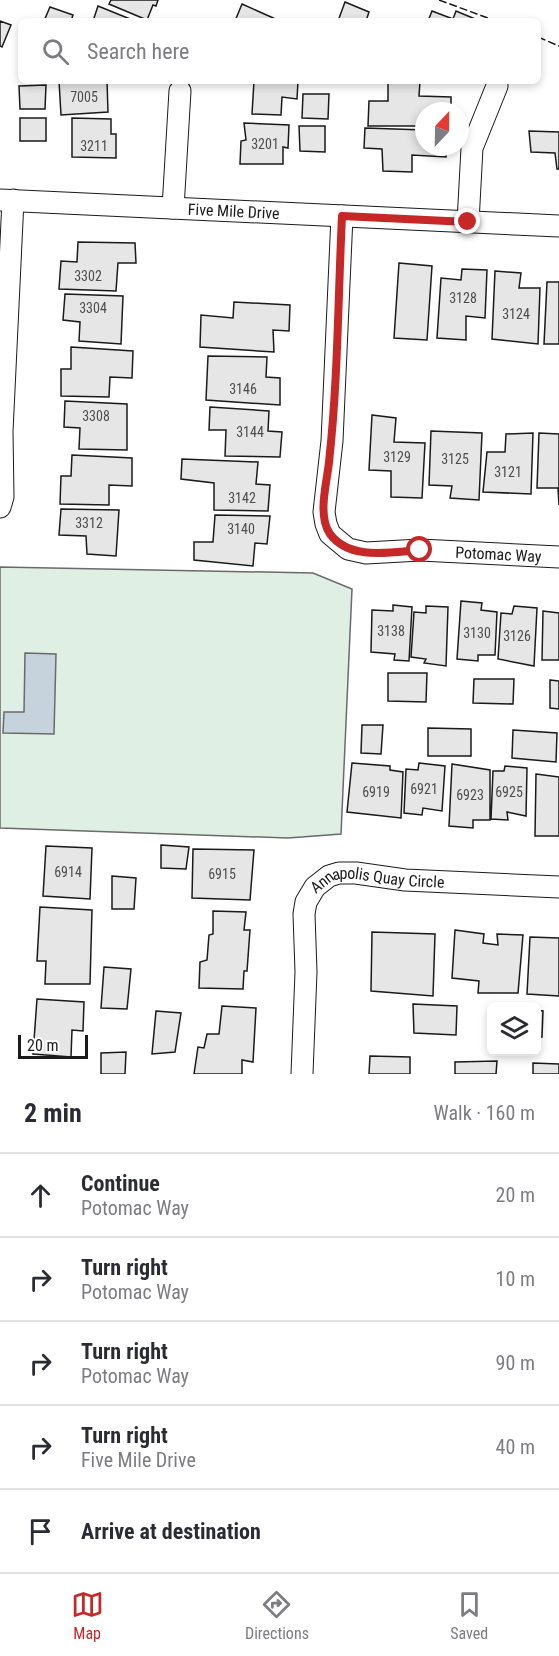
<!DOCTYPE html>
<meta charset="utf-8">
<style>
:root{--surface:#fff;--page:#f2f2f3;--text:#2b2b33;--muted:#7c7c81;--line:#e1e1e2;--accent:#c62828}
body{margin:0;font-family:"Roboto Condensed",sans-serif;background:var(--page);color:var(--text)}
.controls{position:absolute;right:18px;bottom:18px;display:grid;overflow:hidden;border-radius:9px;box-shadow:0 3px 9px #0003}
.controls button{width:54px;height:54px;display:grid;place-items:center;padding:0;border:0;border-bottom:2px solid var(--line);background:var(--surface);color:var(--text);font:30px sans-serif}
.compass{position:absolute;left:415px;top:102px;width:54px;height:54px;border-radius:50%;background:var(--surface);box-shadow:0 3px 9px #0003;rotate:22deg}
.scale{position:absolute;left:18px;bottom:15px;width:70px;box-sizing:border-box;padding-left:6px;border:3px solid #1a1a1a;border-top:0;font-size:16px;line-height:21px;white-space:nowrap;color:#1a1a1a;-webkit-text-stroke:4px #fff;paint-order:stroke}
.stop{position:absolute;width:18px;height:18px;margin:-14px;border:4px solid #c62828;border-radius:50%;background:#fff}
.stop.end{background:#c62828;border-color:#fff;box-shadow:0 2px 6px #0008}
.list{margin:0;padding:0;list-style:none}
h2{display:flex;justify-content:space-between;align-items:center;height:78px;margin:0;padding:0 24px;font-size:26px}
h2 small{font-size:20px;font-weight:400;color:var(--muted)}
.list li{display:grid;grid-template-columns:39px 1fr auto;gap:18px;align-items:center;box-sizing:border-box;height:84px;padding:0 24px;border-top:2px solid var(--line)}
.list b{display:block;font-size:22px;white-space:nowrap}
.list p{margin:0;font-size:20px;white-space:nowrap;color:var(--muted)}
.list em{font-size:20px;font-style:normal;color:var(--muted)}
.icon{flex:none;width:33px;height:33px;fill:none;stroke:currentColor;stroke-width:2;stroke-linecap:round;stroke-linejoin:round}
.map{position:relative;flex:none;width:559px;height:1074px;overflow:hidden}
.search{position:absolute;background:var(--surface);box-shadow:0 3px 9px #0003;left:18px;right:18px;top:18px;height:66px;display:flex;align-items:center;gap:15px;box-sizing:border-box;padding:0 21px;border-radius:9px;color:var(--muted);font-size:22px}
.sheet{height:498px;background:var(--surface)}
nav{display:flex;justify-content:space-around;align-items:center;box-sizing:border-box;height:84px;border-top:2px solid var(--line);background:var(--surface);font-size:16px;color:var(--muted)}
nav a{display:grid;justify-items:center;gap:3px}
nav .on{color:var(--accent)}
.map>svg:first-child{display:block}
.green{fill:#e0efe3;stroke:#6a6a6a;stroke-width:1.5}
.water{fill:#c6d2dc;stroke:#6a6a6a;stroke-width:1.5}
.building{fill:#e6e6e6;stroke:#1a1a1a;stroke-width:1.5}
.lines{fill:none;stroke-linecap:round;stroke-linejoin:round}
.minor-casing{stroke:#1a1a1a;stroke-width:23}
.minor{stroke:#fff;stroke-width:21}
.fence{stroke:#1a1a1a;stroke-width:1.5;stroke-dasharray:8 3;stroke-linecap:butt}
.route{stroke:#c62828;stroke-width:8}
.labels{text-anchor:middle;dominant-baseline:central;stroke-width:4.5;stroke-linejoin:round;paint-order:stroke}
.number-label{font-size:14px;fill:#4d4d4d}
.street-label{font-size:16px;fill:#1a1a1a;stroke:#fff}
</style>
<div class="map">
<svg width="559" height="1074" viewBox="0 0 559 1074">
<rect width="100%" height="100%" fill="#fff"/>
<path class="green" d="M0 567 313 573 352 589 341 834 288 838 0 828Z"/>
<path class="water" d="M25 653 56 654 54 734 3 733 4 712H24Z"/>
<path class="building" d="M111 0H158L156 6 153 5 147 20 109 4Z
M345 2 369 12 366 21H338Z
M242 4 280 21H235Z
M98 6 135 21H93Z
M50 7 73 15 71 21H44Z
M432 11 453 19 456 11 480 21H428Z
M0 21 11 25 2 47 0 46Z
M59 81H107L108 112 61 115Z
M254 81H298L297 99 282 97 281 115 252 114Z
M388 81H420L419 96 451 97V111H424V126H368L369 101H388Z
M46 85 45 109H20L19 86Z
M303 94H329L328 119 302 118Z
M20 118H46V141H20Z
M72 118 111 119V134H116V158L72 157Z
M244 123 289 125 288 148 283 147V164H240L241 141 246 140Z
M299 126H325V152L300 151Z
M365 128 424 130V147H446V157L412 155V172L383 171 382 149 364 148Z
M529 131 559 132V169H557L555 153 531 152Z
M78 242 135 243 136 263H118L116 291 59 289 61 261 77 262Z
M399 263 432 266 427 340 394 338Z
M462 269 487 270 485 318 466 316V340L437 338 441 278 461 280Z
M495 271 521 273 519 288H540L538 344 492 339Z
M547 282H559V344H544Z
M65 294 123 296 121 344 79 341 80 322 63 320Z
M234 302 290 305 289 331 273 330 274 352 200 347 201 315 233 318Z
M71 347 133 351 132 378 110 377 109 397 61 396V369H71Z
M208 356 267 357 266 377 280 378V405L206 400Z
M65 401 127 404V450L79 449 80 428 64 427Z
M210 407 269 411 268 431 282 432 280 457 225 456 226 430H209Z
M372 415 396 418 394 442 425 443 422 498 391 497V471L369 470Z
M431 431 482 433 479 500 450 498 452 486 429 485Z
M533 433 531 494 483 492 487 452H505L506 434Z
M539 433 559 434V505L558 488H537Z
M72 455 132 458V486L109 485V505L60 504 61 476H71Z
M182 459 258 462 256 484 270 485 268 511 214 510V483L181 479Z
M61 509 119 510 116 556 87 554 86 536 59 535Z
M215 515 270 516 267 544 255 543 253 566 194 560V542H213Z
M461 601 482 603 481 610 497 612 495 655H478V661L457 659Z
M393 605 412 607 409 661 394 660 395 654 371 652 372 610 393 611Z
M426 606 448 607 446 666 424 663 426 659 411 657 414 612 426 613Z
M514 606 537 608 534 666 498 659 501 613 512 614Z
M543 611 559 613V660H542Z
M388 673H427L426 702 388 701Z
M474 679H514L513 704 473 703Z
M550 680 559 681V709L550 708Z
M362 725H383L381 754 361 753Z
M428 728 471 729V756H428Z
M513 730 557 733 556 762 512 758Z
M352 763 390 766V770L403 772 401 818 347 812Z
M419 763 445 766 442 811 423 808 422 815 404 813 406 769 418 770Z
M452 764 490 770V820H473V828L449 826Z
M505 766 527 768 526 816 507 812 508 820 491 819 493 771H504Z
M536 774 559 777V836H535Z
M161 845 189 847 186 869 161 868Z
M46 846 92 848 90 899 43 896Z
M193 849 254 850 250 900 192 898Z
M112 876 136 878 134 909H112Z
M40 907 92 910 90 984H45L46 961H37Z
M213 911 246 912 244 930H250L247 971H244L243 989 199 988 200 962 207 960 209 935 213 934Z
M455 930 484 934 483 943 498 945 497 934 523 935 518 993H478L479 981 452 978Z
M372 932 435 934 433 996 371 991Z
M530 937 559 938V996L527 994Z
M104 967 131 969 127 1009 101 1008Z
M37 999 84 1002 83 1031 72 1030 71 1057 33 1054Z
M413 1004 457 1006 456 1035 414 1033Z
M222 1006 256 1008 253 1062 242 1060V1074H194L198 1047 204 1048 207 1034H219Z
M536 1010 543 1011 542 1037H536Z
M156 1011 181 1013 175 1052 152 1054Z
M126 1052 125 1074H101V1053Z
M370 1056 410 1057V1074H369Z
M497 1061 496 1074H455V1062Z
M533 1063 559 1064V1074H533Z"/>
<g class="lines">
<g class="minor-casing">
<g id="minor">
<path id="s1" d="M0 200 559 226"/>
<path d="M173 208 180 91"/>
<path id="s2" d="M342 216 332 441 324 512 326 524 330 534 348 549 366 553 420 550 559 557"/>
<path d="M468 222 472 148 497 86"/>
<path d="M0 507 3 497 2 432 13 200"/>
<path id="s3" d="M302 1074 306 972 304 914 306 902 315 887 329 876 339 873H356L405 880 559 887"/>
</g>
</g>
<use href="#minor" class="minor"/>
<path class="fence" d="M439 0 496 21
M538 37 559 46"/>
</g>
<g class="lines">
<path class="route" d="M420 550C391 552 350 561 330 534 317 515 327 483 329 462 338 381 338 298 342 216L468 222"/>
</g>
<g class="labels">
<g class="number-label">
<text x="84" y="97">7005</text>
<text x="265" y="144">3201</text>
<text x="94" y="146">3211</text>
<text x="88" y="276">3302</text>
<text x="463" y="298">3128</text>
<text x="93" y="308">3304</text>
<text x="516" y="314">3124</text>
<text x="243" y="389">3146</text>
<text x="96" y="416">3308</text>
<text x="250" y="432">3144</text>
<text x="397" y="457">3129</text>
<text x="455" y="459">3125</text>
<text x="508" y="472">3121</text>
<text x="242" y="498">3142</text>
<text x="89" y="523">3312</text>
<text x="241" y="529">3140</text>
<text x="391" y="631">3138</text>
<text x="477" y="633">3130</text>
<text x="517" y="636">3126</text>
<text x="424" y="789">6921</text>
<text x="376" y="792">6919</text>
<text x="509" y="792">6925</text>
<text x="470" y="795">6923</text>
<text x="68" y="872">6914</text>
<text x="222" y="874">6915</text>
</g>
<g class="street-label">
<text stroke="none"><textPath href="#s1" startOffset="234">Five Mile Drive</textPath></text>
<text stroke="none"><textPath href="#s2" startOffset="494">Potomac Way</textPath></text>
<text stroke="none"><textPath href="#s3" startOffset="255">Annapolis Quay Circle</textPath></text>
</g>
</g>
</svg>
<div class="controls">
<button><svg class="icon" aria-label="layers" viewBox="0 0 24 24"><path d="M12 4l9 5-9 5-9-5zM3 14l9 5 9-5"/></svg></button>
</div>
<svg class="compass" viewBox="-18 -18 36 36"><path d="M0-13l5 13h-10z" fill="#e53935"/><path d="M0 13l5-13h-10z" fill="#7c7c81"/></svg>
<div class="scale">20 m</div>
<div class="stop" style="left:420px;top:550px"></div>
<div class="stop end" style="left:468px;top:222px"></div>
<div class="search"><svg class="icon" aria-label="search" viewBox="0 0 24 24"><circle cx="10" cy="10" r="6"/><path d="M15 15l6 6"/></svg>Search here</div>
</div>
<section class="sheet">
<h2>2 min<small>Walk · 160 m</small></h2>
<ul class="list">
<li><svg class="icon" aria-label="ahead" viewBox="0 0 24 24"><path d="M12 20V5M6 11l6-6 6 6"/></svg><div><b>Continue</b><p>Potomac Way</p></div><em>20 m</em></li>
<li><svg class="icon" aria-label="right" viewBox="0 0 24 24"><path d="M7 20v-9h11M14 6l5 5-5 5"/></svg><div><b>Turn right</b><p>Potomac Way</p></div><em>10 m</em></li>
<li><svg class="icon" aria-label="right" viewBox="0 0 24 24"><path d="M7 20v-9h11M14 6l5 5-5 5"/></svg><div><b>Turn right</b><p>Potomac Way</p></div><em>90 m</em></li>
<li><svg class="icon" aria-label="right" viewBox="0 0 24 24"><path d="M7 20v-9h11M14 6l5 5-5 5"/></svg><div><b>Turn right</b><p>Five Mile Drive</p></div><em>40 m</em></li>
<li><svg class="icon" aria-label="arrive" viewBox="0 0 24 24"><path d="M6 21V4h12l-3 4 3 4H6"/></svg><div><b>Arrive at destination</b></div></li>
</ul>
</section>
<nav>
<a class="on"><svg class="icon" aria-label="map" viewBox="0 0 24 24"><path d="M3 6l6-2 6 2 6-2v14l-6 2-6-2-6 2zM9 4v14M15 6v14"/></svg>Map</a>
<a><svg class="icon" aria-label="directions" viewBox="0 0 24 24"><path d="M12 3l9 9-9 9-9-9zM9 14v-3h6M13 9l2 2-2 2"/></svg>Directions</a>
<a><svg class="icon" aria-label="saved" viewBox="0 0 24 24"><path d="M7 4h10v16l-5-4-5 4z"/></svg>Saved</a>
</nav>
